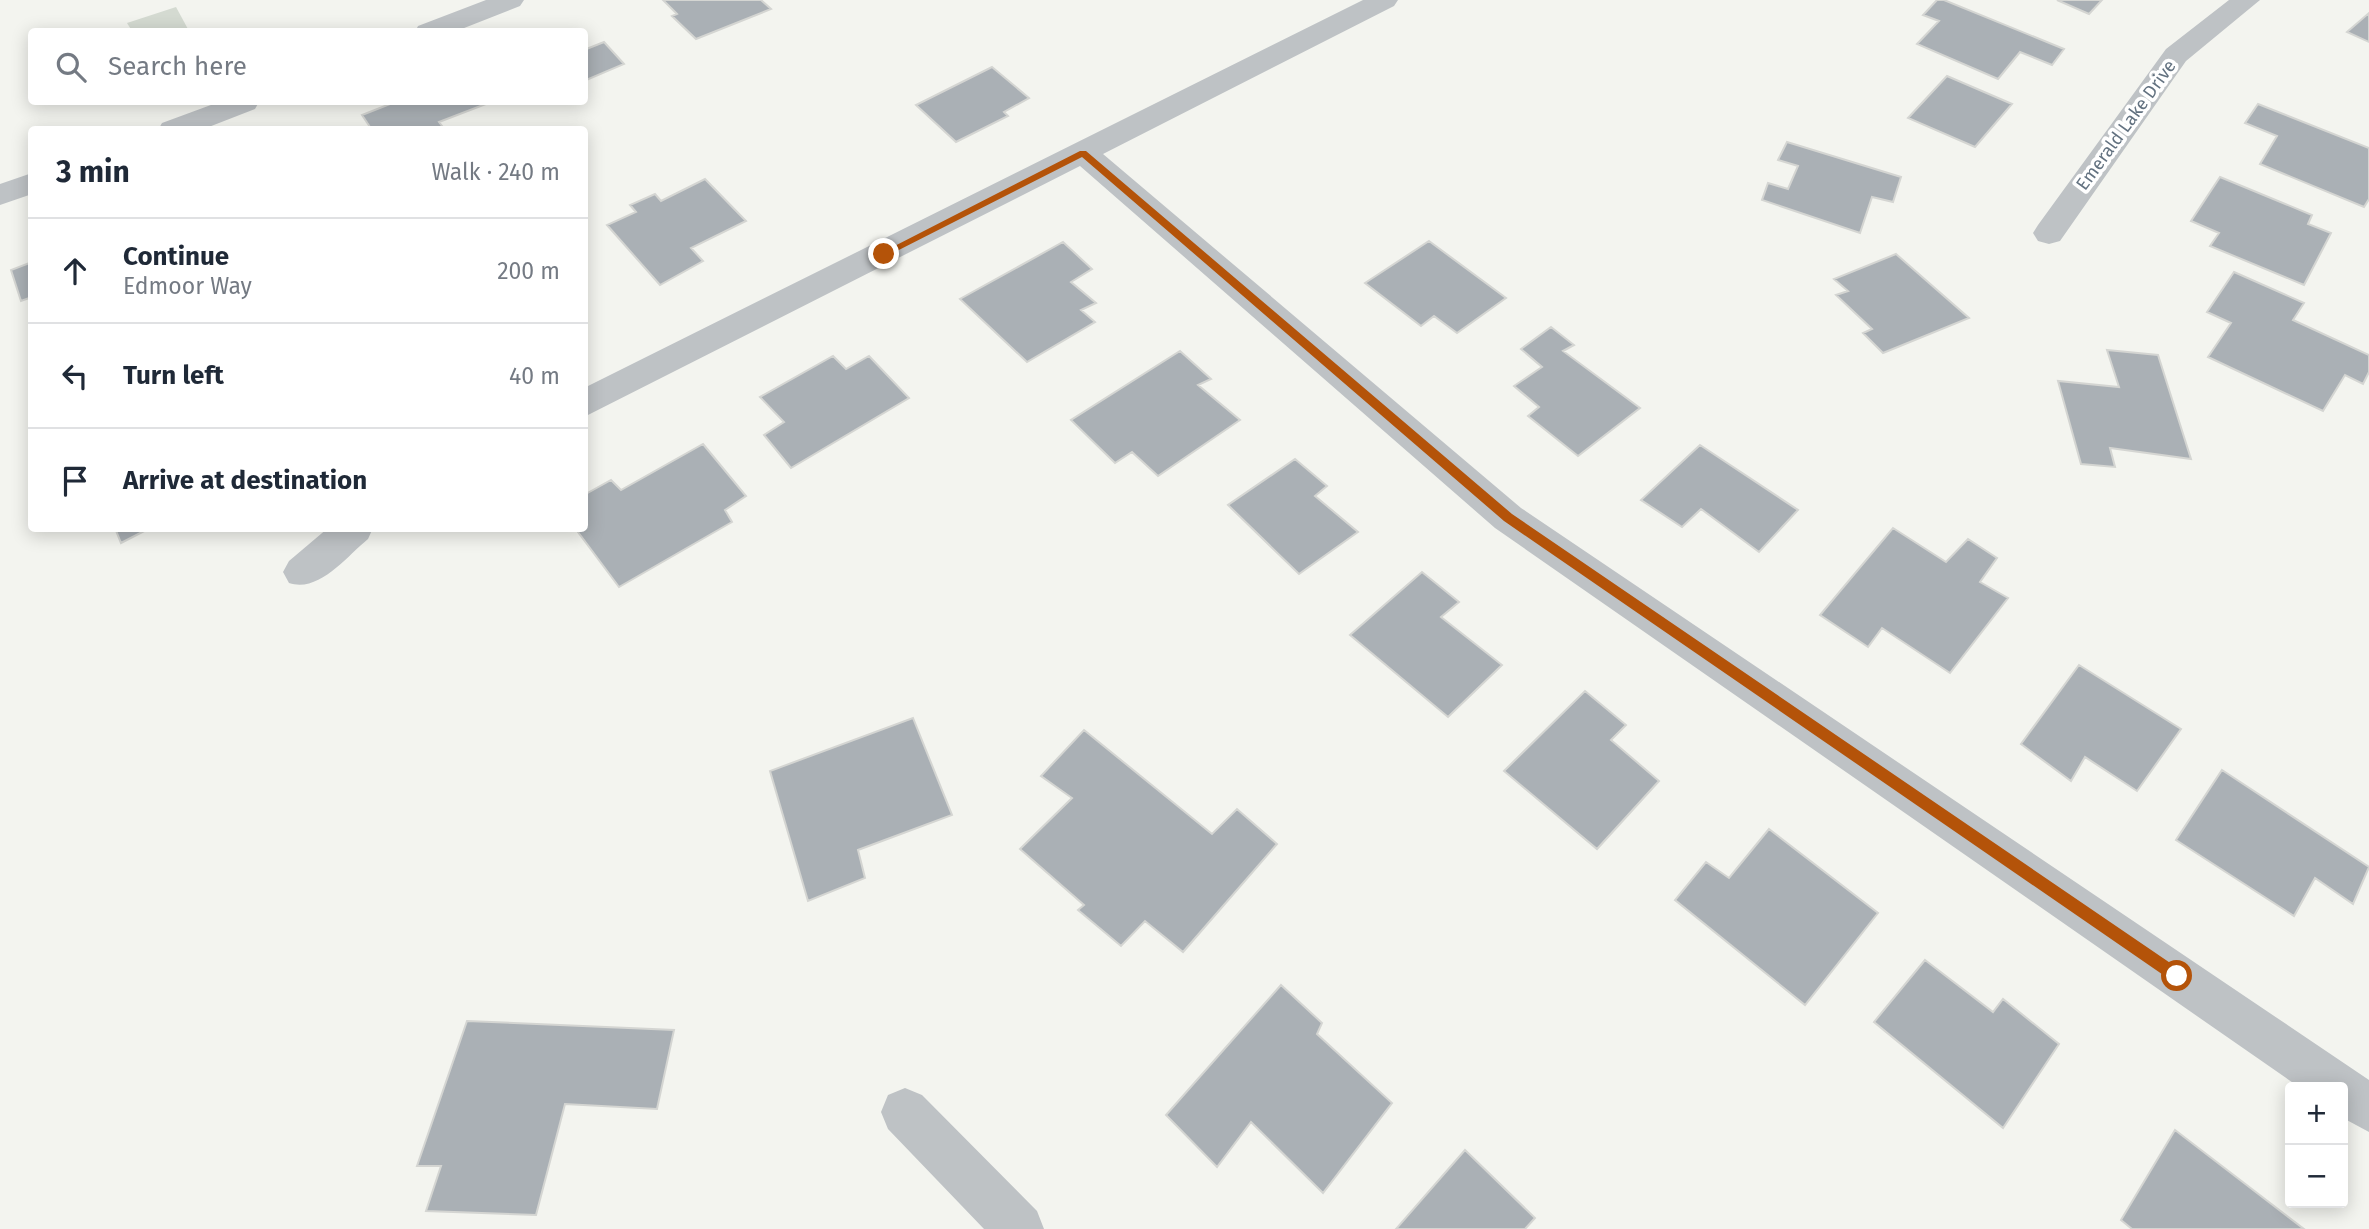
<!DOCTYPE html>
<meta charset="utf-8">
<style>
:root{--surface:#fff;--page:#f6f6f7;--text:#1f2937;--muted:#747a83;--line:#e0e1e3}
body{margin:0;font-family:"Fira Sans",sans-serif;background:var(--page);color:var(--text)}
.controls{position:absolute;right:21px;bottom:21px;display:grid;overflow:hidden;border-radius:7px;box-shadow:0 4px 18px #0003}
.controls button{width:63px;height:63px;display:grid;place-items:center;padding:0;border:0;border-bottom:2px solid var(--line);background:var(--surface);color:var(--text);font:35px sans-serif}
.stop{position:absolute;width:21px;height:21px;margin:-16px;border:5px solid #b45309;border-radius:50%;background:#fff}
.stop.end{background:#b45309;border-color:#fff;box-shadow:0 2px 7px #0008}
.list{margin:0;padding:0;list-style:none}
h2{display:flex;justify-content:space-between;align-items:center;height:91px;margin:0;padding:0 28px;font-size:30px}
h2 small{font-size:23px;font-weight:400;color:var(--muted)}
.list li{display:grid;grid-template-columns:46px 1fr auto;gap:21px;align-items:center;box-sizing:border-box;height:105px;padding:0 28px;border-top:2px solid var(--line)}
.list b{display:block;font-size:26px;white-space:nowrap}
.list p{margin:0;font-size:23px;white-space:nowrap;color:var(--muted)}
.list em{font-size:23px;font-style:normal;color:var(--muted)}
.icon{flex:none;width:38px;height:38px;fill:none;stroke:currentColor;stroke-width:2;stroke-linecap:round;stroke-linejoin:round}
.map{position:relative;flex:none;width:2369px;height:1229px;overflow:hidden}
.search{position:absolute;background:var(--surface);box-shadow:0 4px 18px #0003;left:28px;top:28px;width:560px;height:77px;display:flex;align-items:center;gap:18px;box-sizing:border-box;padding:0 24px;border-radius:7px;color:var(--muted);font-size:26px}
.panel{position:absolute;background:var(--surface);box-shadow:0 4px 18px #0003;left:28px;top:126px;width:560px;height:406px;border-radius:7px}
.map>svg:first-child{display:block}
.green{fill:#d4dad1}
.building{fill:#aab0b5;stroke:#d4d5d2;stroke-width:2}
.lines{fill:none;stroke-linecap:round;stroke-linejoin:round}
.minor{fill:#bec2c5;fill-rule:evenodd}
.route{fill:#b45309}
.labels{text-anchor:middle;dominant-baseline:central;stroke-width:7;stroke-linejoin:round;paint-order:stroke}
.far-street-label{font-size:18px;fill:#637280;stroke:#fff}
</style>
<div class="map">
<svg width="2369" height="1229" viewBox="0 0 2369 1229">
<rect width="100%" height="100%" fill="#f3f4ef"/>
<path class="green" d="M176 7 189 31H132L127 23Z"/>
<path class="building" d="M663 0H761L771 9 696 39 672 16 677 14Z
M1937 0H1944L2064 49 2052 65 2020 52 1998 79 1917 44 1939 21 1923 15Z
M2057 0H2102L2089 14Z
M2369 13V42L2347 32Z
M604 42 624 64 584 81V50Z
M992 67 1029 98 1004 112 1008 116 956 142 916 105Z
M1947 76 2012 104 1975 147 1908 118Z
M395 102H491L439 122 445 130H372L362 115Z
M2258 104 2369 148V199L2364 207 2260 164 2277 136 2245 123Z
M1787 142 1901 177 1893 202 1872 197 1860 233 1762 200 1768 183 1788 189 1798 166 1778 160Z
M2220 177 2312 215 2308 224 2331 233 2304 285 2210 246 2219 233 2191 221Z
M705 179 746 221 691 248 703 261 660 285 607 225 636 212 630 205 655 194 661 201Z
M1429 241 1506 298 1457 333 1434 316 1421 326 1365 283Z
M1063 242 1092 269 1071 282 1096 303 1081 310 1095 322 1027 362 960 299Z
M1896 254 1969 318 1883 353 1863 333 1872 329 1836 295 1848 291 1834 279Z
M32 262V297L21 301 11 270Z
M2234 272 2304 303 2293 320 2369 355V372L2363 384 2345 375 2323 411 2208 357 2231 323 2207 312Z
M1551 327 1574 345 1563 351 1640 408 1578 456 1528 416 1539 407 1514 386 1542 367 1521 349Z
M2107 350 2158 355 2191 459 2110 448 2115 467 2081 464 2058 381 2119 387Z
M1180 351 1211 379 1198 385 1240 420 1158 476 1132 452 1115 463 1071 420Z
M833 356 846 369 869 356 909 398 791 468 764 435 784 422 760 397Z
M703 444 746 496 725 510 732 522 619 587 575 528H584V495L611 480 621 490Z
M1700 445 1798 510 1759 552 1701 509 1682 527 1641 500Z
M1295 459 1327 486 1315 496 1358 532 1299 574 1228 505Z
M115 528H150L121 543Z
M1893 528 1946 562 1968 539 1997 558 1980 582 2008 598 1950 673 1882 628 1868 647 1820 615Z
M1422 572 1459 602 1441 617 1502 665 1448 717 1350 635Z
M2079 665 2181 729 2137 791 2085 757 2071 781 2021 744Z
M1585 691 1626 725 1611 740 1659 781 1597 849 1504 771Z
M913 718 952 815 858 850 865 878 808 901 770 771Z
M1084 730 1212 834 1237 809 1277 844 1183 952 1145 921 1121 946 1078 910 1084 905 1020 849 1072 798 1041 776Z
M2222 770 2369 867 2353 904 2315 878 2294 916 2176 840Z
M1769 829 1878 913 1805 1005 1675 900 1706 862 1729 878Z
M1925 960 1993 1012 2003 999 2059 1044 2003 1128 1874 1022Z
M1281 985 1322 1023 1317 1034 1392 1103 1323 1193 1251 1122 1217 1167 1166 1115Z
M467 1021 674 1030 657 1109 565 1104 536 1215 426 1211 441 1166H417Z
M2175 1130 2304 1229H2132L2121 1220Z
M1465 1150 1535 1218 1525 1229H1396Z"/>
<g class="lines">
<path class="minor" d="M486 0H524L520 6 454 32H415L418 26Z
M1363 0H1398L1394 6 1103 154 1521 508 2369 1080V1132L2343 1118V1087H2299L1495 528 1080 166 584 417V388Z
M2229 0H2260L2186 61 2060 241 2049 244 2038 241 2033 233 2038 225 2166 49Z
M219 102H259L255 109 201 130H158L162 123Z
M32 173V194L0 205V184Z
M328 528H373L368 539C346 557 319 593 289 583L283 572 289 561Z
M905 1088 922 1095 1037 1211 1044 1229H984L888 1129 881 1112 888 1095Z"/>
</g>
<path class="route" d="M1080 151H1086L1512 514 2182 971V981H2172L1504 521 1082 157 887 256 879 254Z"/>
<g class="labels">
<g class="far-street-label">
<text transform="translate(2126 125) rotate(-54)">Emerald Lake Drive</text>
</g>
</g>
</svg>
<div class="controls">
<button>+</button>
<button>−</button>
</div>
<div class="stop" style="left:2177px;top:976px"></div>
<div class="stop end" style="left:884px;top:254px"></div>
<div class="search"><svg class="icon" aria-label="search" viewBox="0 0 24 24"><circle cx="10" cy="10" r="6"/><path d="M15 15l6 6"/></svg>Search here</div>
<section class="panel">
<h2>3 min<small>Walk · 240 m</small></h2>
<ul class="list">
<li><svg class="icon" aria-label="ahead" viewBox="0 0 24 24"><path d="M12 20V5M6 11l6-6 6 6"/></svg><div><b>Continue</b><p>Edmoor Way</p></div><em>200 m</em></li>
<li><svg class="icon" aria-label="left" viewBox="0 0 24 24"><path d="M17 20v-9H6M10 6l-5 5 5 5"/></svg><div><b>Turn left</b></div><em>40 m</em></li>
<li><svg class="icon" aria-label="arrive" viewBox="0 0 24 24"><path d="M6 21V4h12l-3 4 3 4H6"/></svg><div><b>Arrive at destination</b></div></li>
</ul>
</section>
</div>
